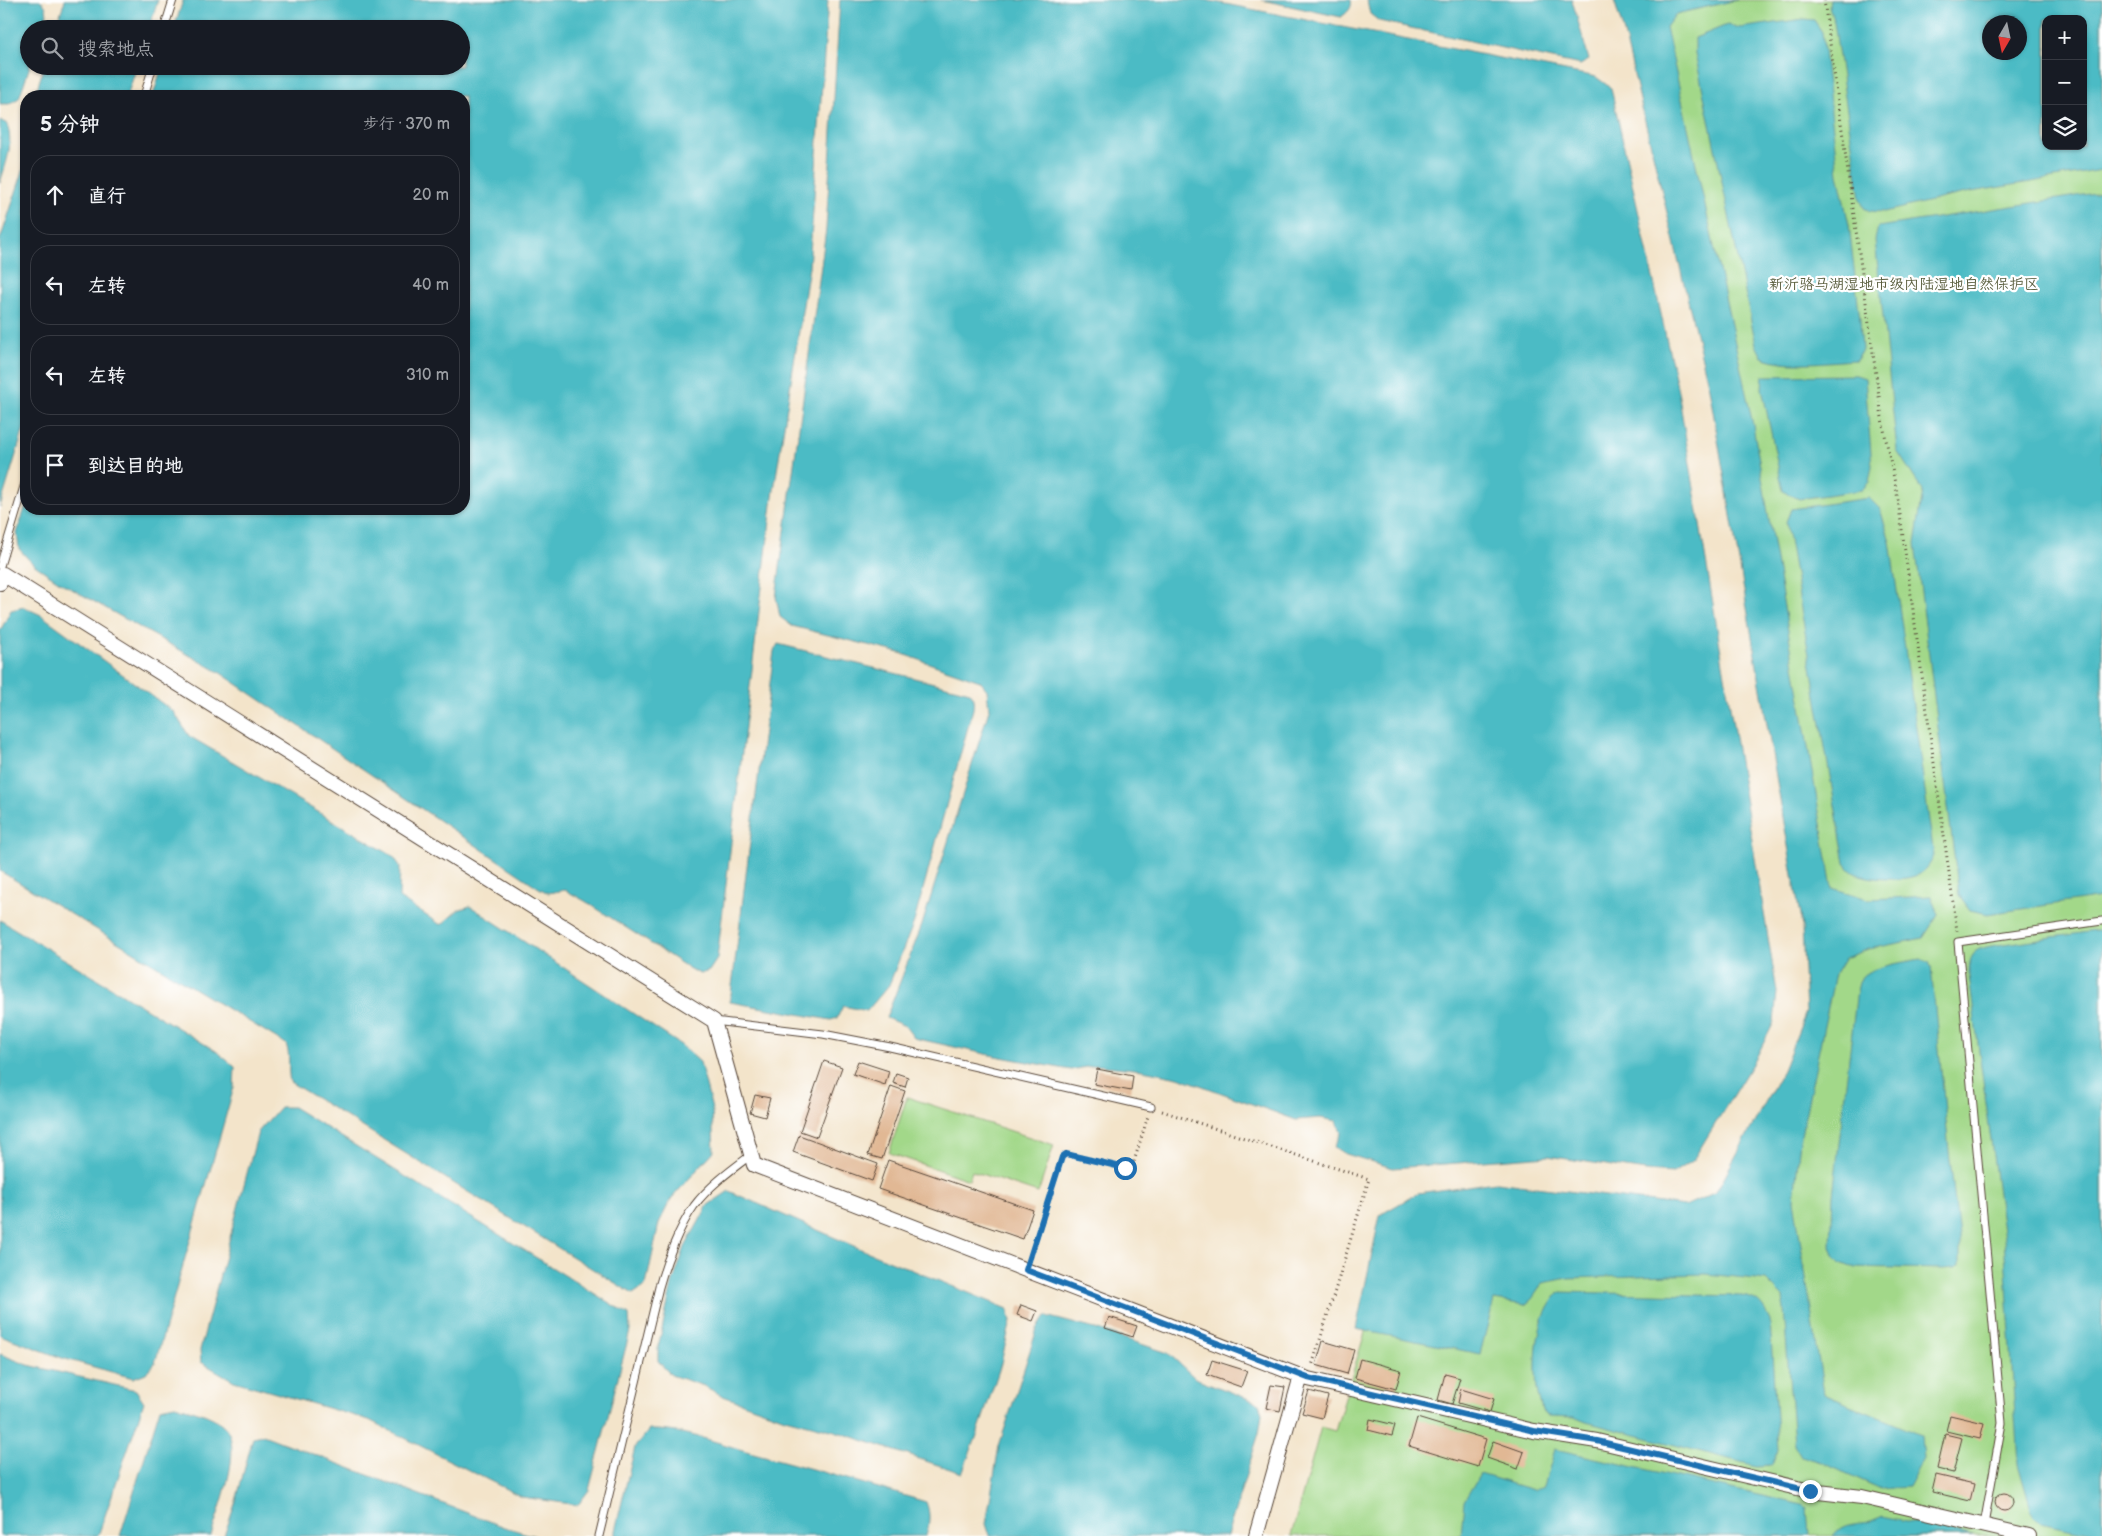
<!DOCTYPE html>
<html lang="zh">
<meta charset="utf-8">
<style>
:root{--surface:#171b24;--page:#242831;--text:#f1f3f6;--muted:#9ea1a6;--line:#363941}
body{margin:0;font-family:"Balsamiq Sans","LXGW WenKai TC",sans-serif;background:var(--page);color:var(--text)}
.controls{position:absolute;right:15px;top:15px;display:grid;overflow:hidden;border-radius:10px;box-shadow:0 1px 4px #0004}
.controls button{width:45px;height:45px;display:grid;place-items:center;padding:0;border:0;border-bottom:1px solid var(--line);background:var(--surface);color:var(--text);font:25px sans-serif}
.compass{position:absolute;left:1982px;top:15px;width:45px;height:45px;border-radius:50%;background:var(--surface);box-shadow:0 1px 4px #0004;rotate:189deg}
.stop{position:absolute;width:15px;height:15px;margin:-11px;border:4px solid #1f6fb2;border-radius:50%;background:#fff}
.stop.end{background:#1f6fb2;border-color:#fff;box-shadow:0 1px 5px #0008}
.list{margin:0;padding:0;list-style:none}
h2{display:flex;justify-content:space-between;align-items:center;height:65px;margin:0;padding:0 20px;font-size:21px}
h2 small{font-size:16px;font-weight:400;color:var(--muted)}
.list li{display:grid;grid-template-columns:32px 1fr auto;gap:15px;align-items:center;box-sizing:border-box;height:80px;margin:0 10px 10px;padding:0 10px;border:1px solid var(--line);border-radius:20px}
.list b{display:block;font-size:19px;white-space:nowrap}
.list em{font-size:16px;font-style:normal;color:var(--muted)}
.icon{flex:none;width:28px;height:28px;fill:none;stroke:currentColor;stroke-width:2;stroke-linecap:round;stroke-linejoin:round}
.map{position:relative;flex:none;width:2102px;height:1536px;overflow:hidden}
.search{position:absolute;background:var(--surface);box-shadow:0 1px 4px #0004;left:20px;top:20px;width:450px;height:55px;display:flex;align-items:center;gap:12px;box-sizing:border-box;padding:0 18px;border-radius:28px;color:var(--muted);font-size:19px}
.panel{position:absolute;background:var(--surface);box-shadow:0 1px 4px #0004;left:20px;top:90px;width:450px;height:425px;border-radius:20px}
.map>svg:first-child{display:block}
.green{fill:#a2d889;stroke:#6e8154;fill-rule:evenodd}
.water{fill:#4cbbc5;stroke:#447272;fill-rule:evenodd}
.building{fill:#e1b894}
.lines{fill:none;stroke-linecap:round;stroke-linejoin:round}
.lane-casing{stroke:#574638;stroke-width:9}
.street-casing{stroke:#574638;stroke-width:16}
.path{stroke:#574638;stroke-width:3;stroke-dasharray:1 4;stroke-linecap:butt}
.lane{stroke:#fff;stroke-width:7}
.street{stroke:#fff;stroke-width:14}
.route{stroke:#1f6fb2;stroke-width:6}
.labels{text-anchor:middle;dominant-baseline:central;stroke-width:4.5;stroke-linejoin:round;paint-order:stroke}
.park-label{font-size:15px;fill:#5a5e3e;stroke:#fff}
</style>
<div class="map">
<svg width="2102" height="1536" viewBox="0 0 2102 1536">
<rect width="100%" height="100%" fill="#fff"/>
<filter id="ink" filterUnits="userSpaceOnUse"><feTurbulence type="fractalNoise" baseFrequency=".02" numOctaves="2"/><feDisplacementMap in="SourceGraphic" scale="10" xChannelSelector="R" yChannelSelector="G"/><feConvolveMatrix kernelMatrix="1 2 1 2 8 2 1 2 1" color-interpolation-filters="sRGB"/></filter>
<filter id="wash" filterUnits="userSpaceOnUse"><feTurbulence type="fractalNoise" baseFrequency=".0096" numOctaves="4" result="noise"/><feDisplacementMap in="SourceGraphic" scale="20" xChannelSelector="R" yChannelSelector="G"/><feGaussianBlur stdDeviation="1.12" result="paint"/><feColorMatrix in="noise" values="0 0 0 0 0 0 0 0 0 0 0 0 0 0 0 0 0 1.4 0 .05"/><feComposite in="paint" operator="in"/></filter>
<g filter="url(#wash)">
<rect width="100%" height="100%" fill="#f3e4ca"/>
<path class="green" d="M1631 0H2102V1536H1291L1321 1427 1335 1431 1391 1247 1765 1205 1830 927ZM2046 19H2083V146H2046ZM1990 22H2020V52H1990Z
M907 1097 1054 1145 1038 1193 972 1171 969 1180 889 1153Z"/>
<path class="water" d="M0 0H40C50 7 47 19 43 29H29L30 66 19 98 9 104H0Z
M65 0H158L149 29H55Z
M183 0H828L809 267 773 496 717 959 709 971 700 974 690 969 585 901 565 890 548 893 539 888 219 672 63 584 33 564 19 549 17 533 26 505V509H464V96H153L162 66H461V29H174Z
M840 0H1205L1596 77 1611 88 1678 391 1777 992 1774 1022 1757 1056 1693 1160 1673 1173 1646 1171 1548 1156 1393 1168 1346 1154 1334 1147 1341 1133 1337 1121 1320 1118 1296 1120 1178 1077 1143 1070 1096 1065 1071 1070 990 1055 914 1038 905 1026 886 1018 922 925 989 710 987 690 980 681 900 653 792 626 780 617 776 597 826 229Z
M1262 0H1351C1353 8 1347 13 1341 17Z
M1367 0H1572L1589 60 1580 65 1379 21 1370 14Z
M1614 0H1737L1676 14 1666 27 1753 425 1832 888 1868 899 1931 896 1938 915 1923 938 1869 949 1845 958 1835 974 1800 1140 1794 1200 1824 1394 1921 1435 1923 1459 1908 1487 1881 1489 1821 1462 1801 1456 1794 1444 1783 1297 1766 1280 1706 1274 1568 1278 1543 1283 1532 1299 1525 1305 1494 1300 1480 1354 1356 1329 1380 1215 1418 1193 1496 1182 1685 1206 1716 1192 1783 1070 1806 1012 1802 927 1709 388 1624 33Z
M1830 0H2102V170L1965 193 1884 212 1870 211 1864 208 1860 199 1834 22 1829 6ZM2046 19H2083V146H2046ZM1990 22H2020V52H1990Z
M1804 19 1814 20 1822 32 1838 174 1849 225 1860 320 1862 349 1857 360C1829 361 1788 368 1762 357L1756 345 1695 53V38L1727 25 1739 28Z
M44 66H137L127 96H35Z
M0 120 7 124C14 145 6 163 0 183Z
M26 142V422L0 507V240L23 171Z
M2102 192V897L1988 914 1970 910 1959 895 1915 544 1923 491 1897 451 1875 240 1878 227Z
M1856 375 1865 378 1872 466 1869 482 1862 490 1799 499 1783 491 1762 388 1763 376Z
M1869 498 1880 509 1890 541 1934 856C1930 864 1927 870 1919 874 1906 882 1866 880 1853 872 1850 870 1847 866 1845 863L1786 522 1791 509Z
M24 607 41 615 174 712 189 736 393 856 400 866 399 898 441 925 458 910 470 906 681 1045 700 1062 712 1109 714 1151 671 1199 659 1223 646 1285 633 1294 290 1082C287 1068 291 1057 286 1044L0 871V631L11 610Z
M778 644 970 692 974 698 973 709 914 922 889 985 867 1011 843 1006 837 1018 831 1020 730 1002 774 651Z
M0 920 216 1051 235 1067 234 1087 155 1363 146 1373 133 1378 62 1358 0 1335Z
M2102 930V1535L2040 1522 2033 1516 2018 1464 2004 1238 1969 976C1969 958 1971 950 1991 946Z
M1920 959 1929 962 1931 967 1949 1151 1960 1244V1265L1955 1268 1944 1269 1851 1267 1841 1263 1835 1257 1831 1246 1833 1195 1856 998C1857 992 1858 983 1861 978 1867 967 1906 962 1920 959Z
M280 1107H293L629 1315 630 1331 589 1490 578 1505 522 1497 369 1420 234 1381 201 1362 200 1350 258 1132Z
M729 1191 856 1247 1008 1309 1011 1321 1000 1367 976 1438 962 1473 835 1431 785 1418 723 1396 704 1386 671 1375 658 1361V1348L672 1284 685 1247 708 1205Z
M1560 1292 1742 1296C1759 1298 1763 1306 1770 1320L1778 1450 1772 1465 1756 1466 1586 1422 1574 1417 1548 1416 1542 1412C1541 1404 1538 1397 1537 1389 1534 1357 1536 1315 1560 1292Z
M1046 1316 1099 1330 1168 1353 1195 1378 1259 1403 1262 1414 1259 1433 1227 1536H990L986 1524 999 1446 1037 1329Z
M0 1354 28 1365 136 1390 144 1402 98 1536H0Z
M175 1405C190 1410 212 1414 224 1426 245 1446 218 1511 211 1536H120L160 1408Z
M649 1430C681 1429 715 1442 746 1451 806 1467 866 1484 926 1502 931 1514 929 1524 926 1536H615V1531L635 1447Z
M263 1435 504 1527 535 1536H224L236 1501 253 1437Z
M1555 1449 1802 1505 1807 1508 1809 1536H1461L1464 1501 1480 1474 1533 1490 1544 1486Z
M1883 1516 1973 1536H1834C1843 1523 1853 1525 1867 1522 1872 1521 1878 1518 1883 1516Z"/>
<g id="blocks">
<path class="building" d="M824 1061 842 1067 817 1137 800 1131Z
M858 1061 889 1071 885 1085 853 1074Z
M1097 1069 1133 1076 1131 1091 1094 1084Z
M896 1073 908 1077 905 1087 893 1083Z
M891 1086 905 1091 882 1159 868 1155Z
M755 1095 770 1098 765 1117 750 1113Z
M799 1135 878 1164 872 1181 793 1152Z
M888 1160 1033 1210 1023 1239 878 1189Z
M1021 1305 1037 1311 1033 1321 1017 1315Z
M1109 1317 1137 1326 1133 1337 1105 1328Z
M1323 1341 1354 1350 1347 1374 1316 1365Z
M1360 1359 1401 1370 1396 1389 1355 1378Z
M1212 1360 1247 1371 1241 1387 1207 1375Z
M1445 1374 1460 1378 1452 1404 1438 1400Z
M1271 1385 1285 1387 1280 1411 1266 1408Z
M1461 1389 1494 1399 1490 1412 1458 1403Z
M1309 1391 1328 1396 1322 1418 1302 1413Z
M1950 1415 1984 1423 1980 1439 1946 1431Z
M1417 1418 1486 1439 1478 1467 1409 1446Z
M1370 1419 1395 1425 1392 1436 1368 1430Z
M1945 1434 1962 1438 1953 1473 1937 1469Z
M1493 1441 1524 1452 1518 1469 1487 1458Z
M1936 1475 1974 1484 1970 1501 1932 1492Z
M1995 1502a9 9 0 1 1 18 0a9 9 0 1 1-18 0Z"/>
</g>
</g>
<g filter="url(#ink)">
<use href="#blocks" fill-opacity="0" stroke="#574638" stroke-width="1"/>
<g class="lines">
<g class="lane-casing">
<path id="lane" d="M164 29 173 0
M144 96 153 66
M0 566 26 480
M714 1021 823 1034 890 1047 1151 1107
M1984 1525 2002 1423 1958 942 2102 921
M599 1536 659 1287C666 1262 679 1227 694 1206 709 1186 731 1170 751 1155"/>
</g>
<g class="street-casing">
<path id="street" d="M0 583 3 574 714 1021 754 1165 1308 1379 1534 1431 1597 1441 1810 1491 1862 1497 2029 1536
M1256 1536 1301 1376"/>
</g>
<path class="path" d="M1824 0 1883 425 1897 493 1957 931
M1162 1111 1369 1179 1312 1366
M1031 1257 1062 1157 1066 1153 1125 1168H1132L1148 1116"/>
<use href="#lane" class="lane"/>
<use href="#street" class="street"/>
</g>
</g>
<g class="lines" filter="url(#ink)">
<path class="route" d="M1125 1168 1066 1154 1062 1157 1026 1270 1308 1378 1534 1431 1597 1441 1810 1491"/>
</g>
<g class="labels">
<g class="park-label">
<text x="1904" y="284">新沂骆马湖湿地市级内陆湿地自然保护区</text>
</g>
</g>
</svg>
<div class="controls">
<button>+</button>
<button>−</button>
<button><svg class="icon" aria-label="layers" viewBox="0 0 24 24"><path d="M12 4l9 5-9 5-9-5zM3 14l9 5 9-5"/></svg></button>
</div>
<svg class="compass" viewBox="-18 -18 36 36"><path d="M0-13l5 13h-10z" fill="#e53935"/><path d="M0 13l5-13h-10z" fill="#9ea1a6"/></svg>
<div class="stop" style="left:1125px;top:1168px"></div>
<div class="stop end" style="left:1810px;top:1491px"></div>
<div class="search"><svg class="icon" aria-label="search" viewBox="0 0 24 24"><circle cx="10" cy="10" r="6"/><path d="M15 15l6 6"/></svg>搜索地点</div>
<section class="panel">
<h2>5 分钟<small>步行 · 370 m</small></h2>
<ul class="list">
<li><svg class="icon" aria-label="ahead" viewBox="0 0 24 24"><path d="M12 20V5M6 11l6-6 6 6"/></svg><div><b>直行</b></div><em>20 m</em></li>
<li><svg class="icon" aria-label="left" viewBox="0 0 24 24"><path d="M17 20v-9H6M10 6l-5 5 5 5"/></svg><div><b>左转</b></div><em>40 m</em></li>
<li><svg class="icon" aria-label="left" viewBox="0 0 24 24"><path d="M17 20v-9H6M10 6l-5 5 5 5"/></svg><div><b>左转</b></div><em>310 m</em></li>
<li><svg class="icon" aria-label="arrive" viewBox="0 0 24 24"><path d="M6 21V4h12l-3 4 3 4H6"/></svg><div><b>到达目的地</b></div></li>
</ul>
</section>
</div>
